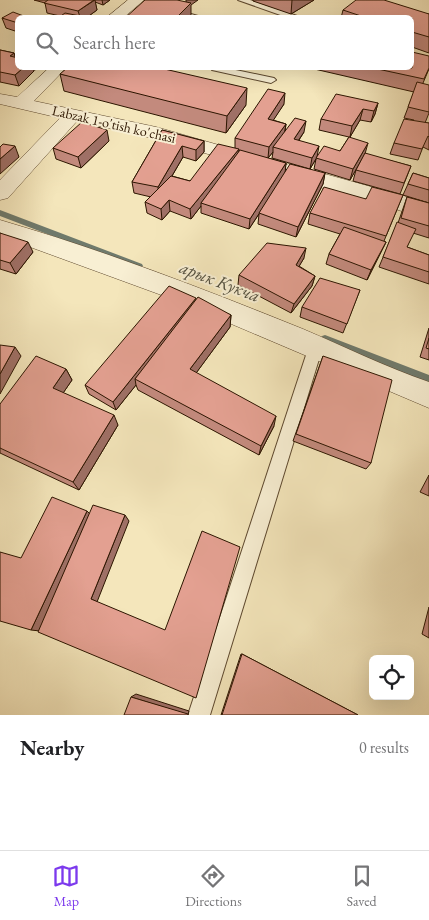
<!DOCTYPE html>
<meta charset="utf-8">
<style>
:root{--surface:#fff;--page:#f2f2f2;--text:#202124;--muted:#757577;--line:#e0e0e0;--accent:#7c3aed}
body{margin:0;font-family:"EB Garamond",serif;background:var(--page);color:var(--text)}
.controls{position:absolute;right:15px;bottom:15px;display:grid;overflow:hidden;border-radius:8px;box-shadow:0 5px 20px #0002}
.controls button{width:45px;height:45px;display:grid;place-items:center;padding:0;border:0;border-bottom:1px solid var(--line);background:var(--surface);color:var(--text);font:25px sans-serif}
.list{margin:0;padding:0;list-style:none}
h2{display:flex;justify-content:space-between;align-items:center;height:65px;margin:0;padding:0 20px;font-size:21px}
h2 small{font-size:16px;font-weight:400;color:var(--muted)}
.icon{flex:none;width:28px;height:28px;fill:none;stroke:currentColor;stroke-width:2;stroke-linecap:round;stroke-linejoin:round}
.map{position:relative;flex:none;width:429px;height:715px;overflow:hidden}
.search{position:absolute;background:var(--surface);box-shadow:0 5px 20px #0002;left:15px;right:15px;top:15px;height:55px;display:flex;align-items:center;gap:12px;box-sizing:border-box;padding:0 18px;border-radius:8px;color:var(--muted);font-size:19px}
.sheet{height:135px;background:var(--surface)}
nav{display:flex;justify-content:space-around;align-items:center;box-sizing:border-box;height:70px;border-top:1px solid var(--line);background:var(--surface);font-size:14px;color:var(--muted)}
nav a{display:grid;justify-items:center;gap:2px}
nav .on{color:var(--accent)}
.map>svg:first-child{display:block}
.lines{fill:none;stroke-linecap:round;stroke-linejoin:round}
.stream{fill:#6f7a6c;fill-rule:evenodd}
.lane-casing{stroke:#5e492f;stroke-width:2}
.street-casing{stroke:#5e492f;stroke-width:1}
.lane{fill:#f8efd3;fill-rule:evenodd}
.street{fill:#f8efd3;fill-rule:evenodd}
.wall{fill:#c38a7d;stroke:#2c1500}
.shaded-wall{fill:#9f7066;stroke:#2c1500}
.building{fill:#e3a091;stroke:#2c1500}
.labels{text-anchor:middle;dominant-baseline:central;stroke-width:4;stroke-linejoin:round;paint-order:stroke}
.far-street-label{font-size:14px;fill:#2c1500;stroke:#f8efd3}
.water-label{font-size:18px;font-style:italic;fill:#53503f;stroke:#f8efd3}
</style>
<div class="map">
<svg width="429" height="715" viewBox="0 0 429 715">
<rect width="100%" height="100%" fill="#f4e6bb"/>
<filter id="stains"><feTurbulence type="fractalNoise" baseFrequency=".004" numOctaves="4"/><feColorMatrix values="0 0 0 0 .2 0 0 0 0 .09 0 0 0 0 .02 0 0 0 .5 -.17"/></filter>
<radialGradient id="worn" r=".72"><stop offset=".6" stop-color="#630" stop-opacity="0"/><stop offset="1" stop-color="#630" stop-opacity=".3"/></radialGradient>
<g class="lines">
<path class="stream" d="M0 210 142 264 143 266 139 269 136 268 0 216Z
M325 335 429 375V384L322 342 320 339 322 336Z"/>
<g class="lane-casing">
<path id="lane" d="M238 0H250L303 18H289Z
M170 8 205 18H190L170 12Z
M211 68H226L274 78 276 80 271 83 212 70Z
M316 340 321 342 323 346 210 715H188L309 346 311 342Z"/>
</g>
<g class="street-casing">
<path id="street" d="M128 0H144L123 18H106Z
M49 68H66L34 101 156 127 257 156 260 160 257 164 250 166 152 138 77 121 8 198 0 200V180L60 118 0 104V94L17 97Z
M289 164 429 203V219L282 176 279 171 282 166Z
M0 220C103 250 204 289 303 329 345 347 386 367 429 382V408L175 300 0 236Z"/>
</g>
<use href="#lane" class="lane"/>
<use href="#street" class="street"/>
</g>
<path class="wall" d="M34 0H110L103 5 95 2 97 10 86 18 60 16 47 13 45 3Z
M253 0H314L291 14 253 1Z
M343 10 429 14V53L412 47V18H341Z
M2 18H18V32L6 28Z
M0 50 14 53 18 68H38L35 70 34 69V71L19 86 0 82Z
M310 68H412L429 69 423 83 429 113 425 123H429V150L423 147 418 160 390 154 394 143 414 120 404 118 414 92Z
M60 74 246 105 226 133 64 91Z
M378 103 375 114 371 122 360 120 350 137 365 154 411 166 400 194 353 181 356 170 364 155 350 180 314 169 316 159 310 169 272 158 273 152 268 158 286 163 285 171 325 173 323 184 296 237 258 224 259 214 249 229 201 213V206L191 219 170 211 162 220 147 213 145 202 151 197 134 193 132 182 162 130 204 141V152L196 161 183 157 172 176 190 181 235 148V138L284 104 273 120 286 124 285 132H304L299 140 317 156 340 151 349 137 319 130 321 119Z
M109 141 81 168 56 159 53 148Z
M413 173 429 178V203L403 195Z
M403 195 384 241 386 242 367 280 326 264 329 254 340 234 308 224 310 213 366 199Z
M407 197 429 203V238L413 233 407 247 429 255V284L379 267 393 233 398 223Z
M0 233 33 252 16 274 0 269Z
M304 258 299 266 315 276 312 286 291 313 238 285 239 275Z
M360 290 343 333 300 317 302 307Z
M196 300 231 315 230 327 196 373 274 426 259 455 138 390 136 385 116 410 89 394 85 385Z
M429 328V360L420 357Z
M323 356 371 463 366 469 293 441Z
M66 369 72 380 63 393 118 425 79 490 0 453V404Z
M429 475V496L420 492Z
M429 607V638L422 634Z
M241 654H242L358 715H221Z"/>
<path class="shaded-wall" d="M95 0 97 10 86 18H78L80 17 78 11Z
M102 0H110L103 5Z
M186 0H198L191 5V18H176L186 7Z
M292 0H314L291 14Z
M14 53 16 60 10 56Z
M23 68H33L34 71 19 86 15 75Z
M247 88 246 105 226 133 227 116Z
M285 93 284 104 267 130 268 119Z
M378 103 375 114 371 122 374 111Z
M363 109 360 120 350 137 352 126Z
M306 121 304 132 292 150 294 139Z
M286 124 284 135 273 147V152L268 158 269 147Z
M107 130 109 141 81 168 78 157Z
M204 141V152L196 161V150Z
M368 143 365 154 350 180 353 169Z
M15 146 19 157 0 174V159Z
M182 146 183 157 159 198 158 187Z
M319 146 317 157 310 169 312 158Z
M239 149 238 160 201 203V206L191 219 190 209Z
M286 163 285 174 249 229 250 219Z
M325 173 323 184 296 237 298 227Z
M169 200 170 211 162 220 161 209Z
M28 242 33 252 16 274 10 263Z
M386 242 367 280 371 270Z
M306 248 304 258 294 275 296 265Z
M315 276 312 286 291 313 294 304Z
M196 298V308L135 379 136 385 116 410 113 402Z
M231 315 230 327 191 380 190 369Z
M15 347 21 356 0 394V374Z
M66 369 72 380 59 399 53 388Z
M114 415 118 425 79 490 73 482Z
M276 416 274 426 259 455 261 446Z
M87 511 93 517 40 631 31 630Z
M125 515 129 521 97 602 91 599Z
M136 694 189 711 188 715 131 697Z"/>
<path class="building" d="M48 0H94L78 11 44 3Z
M145 0H177L191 3 176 18H125Z
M356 0H384L429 14V37L412 32V18H367L343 10Z
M13 12 29 18H18V23L2 18Z
M65 13 80 16 78 18H58Z
M0 50 14 53 10 56 18 58V68H23L15 75 0 72Z
M412 52 429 56V68L424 79 373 68H412Z
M67 68H160L247 88 227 116 60 74Z
M417 82 429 85V112L408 107Z
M268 89 285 93 268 119 286 124 269 147 235 138Z
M336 94 378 103 374 111 363 109 352 126 321 119Z
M295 118 306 121 294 139 319 146 312 158 273 147Z
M404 119 429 123V137L428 136 422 149 394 143Z
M82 122 107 130 78 157 53 148Z
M162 130 204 141 196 150 182 146 158 187 132 182Z
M349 137 368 143 353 169 316 158 324 146 340 151Z
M3 144 15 146 0 159V147Z
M218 144 239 149 190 209 169 200 161 209 145 202 171 176 190 181Z
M240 150 286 163 250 219 201 203Z
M365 153 411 166 404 183 356 170Z
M290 164 325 173 298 227 259 213Z
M413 173 429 178V190L408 184Z
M324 187 366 199 372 187 403 195 386 236 310 213Z
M407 197 429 203V226L401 218Z
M397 222 416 229 407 247 429 255V272L383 257Z
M344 227 386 242 371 270 329 254Z
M0 233 28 242 10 263 0 260Z
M267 243 306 248 296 265 315 276 294 304 239 275Z
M320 278 360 290 347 324 302 307Z
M169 286 196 298 113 402 85 385Z
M198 297 231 315 190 369 276 416 261 446 135 379Z
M429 338V349L426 348Z
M0 345 15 347 0 374Z
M36 356 66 369 53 388 114 415 73 482 0 448V404Z
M323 356 392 380 371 463 296 434Z
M52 497 87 511 31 630 0 621V552L21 558Z
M93 505 125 515 91 599 165 630 202 531 240 547 196 698 38 632Z
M242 654 358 715H222Z
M131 697 188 714V715H124Z"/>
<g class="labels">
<g class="far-street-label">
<text transform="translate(114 124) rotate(13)">Labzak 1-o'tish ko'chasi</text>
</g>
<g class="water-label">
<text transform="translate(220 281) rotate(21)">арык Кукча</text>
</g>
</g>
<rect width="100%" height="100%" filter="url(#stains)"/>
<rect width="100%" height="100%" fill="url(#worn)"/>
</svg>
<div class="controls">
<button><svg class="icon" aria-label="locate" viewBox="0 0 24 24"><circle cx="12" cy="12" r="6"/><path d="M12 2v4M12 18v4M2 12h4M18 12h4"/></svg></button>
</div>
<div class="search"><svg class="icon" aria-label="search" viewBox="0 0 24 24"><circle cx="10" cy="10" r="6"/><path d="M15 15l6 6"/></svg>Search here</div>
</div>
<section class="sheet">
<h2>Nearby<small>0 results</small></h2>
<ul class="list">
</ul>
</section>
<nav>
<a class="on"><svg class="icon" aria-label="map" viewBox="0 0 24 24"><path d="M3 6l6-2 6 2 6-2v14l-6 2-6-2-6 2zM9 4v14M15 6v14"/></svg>Map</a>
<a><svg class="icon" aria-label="directions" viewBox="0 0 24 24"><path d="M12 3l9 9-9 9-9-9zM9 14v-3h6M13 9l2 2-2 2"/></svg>Directions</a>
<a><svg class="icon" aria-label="saved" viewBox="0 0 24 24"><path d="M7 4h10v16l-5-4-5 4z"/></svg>Saved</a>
</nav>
